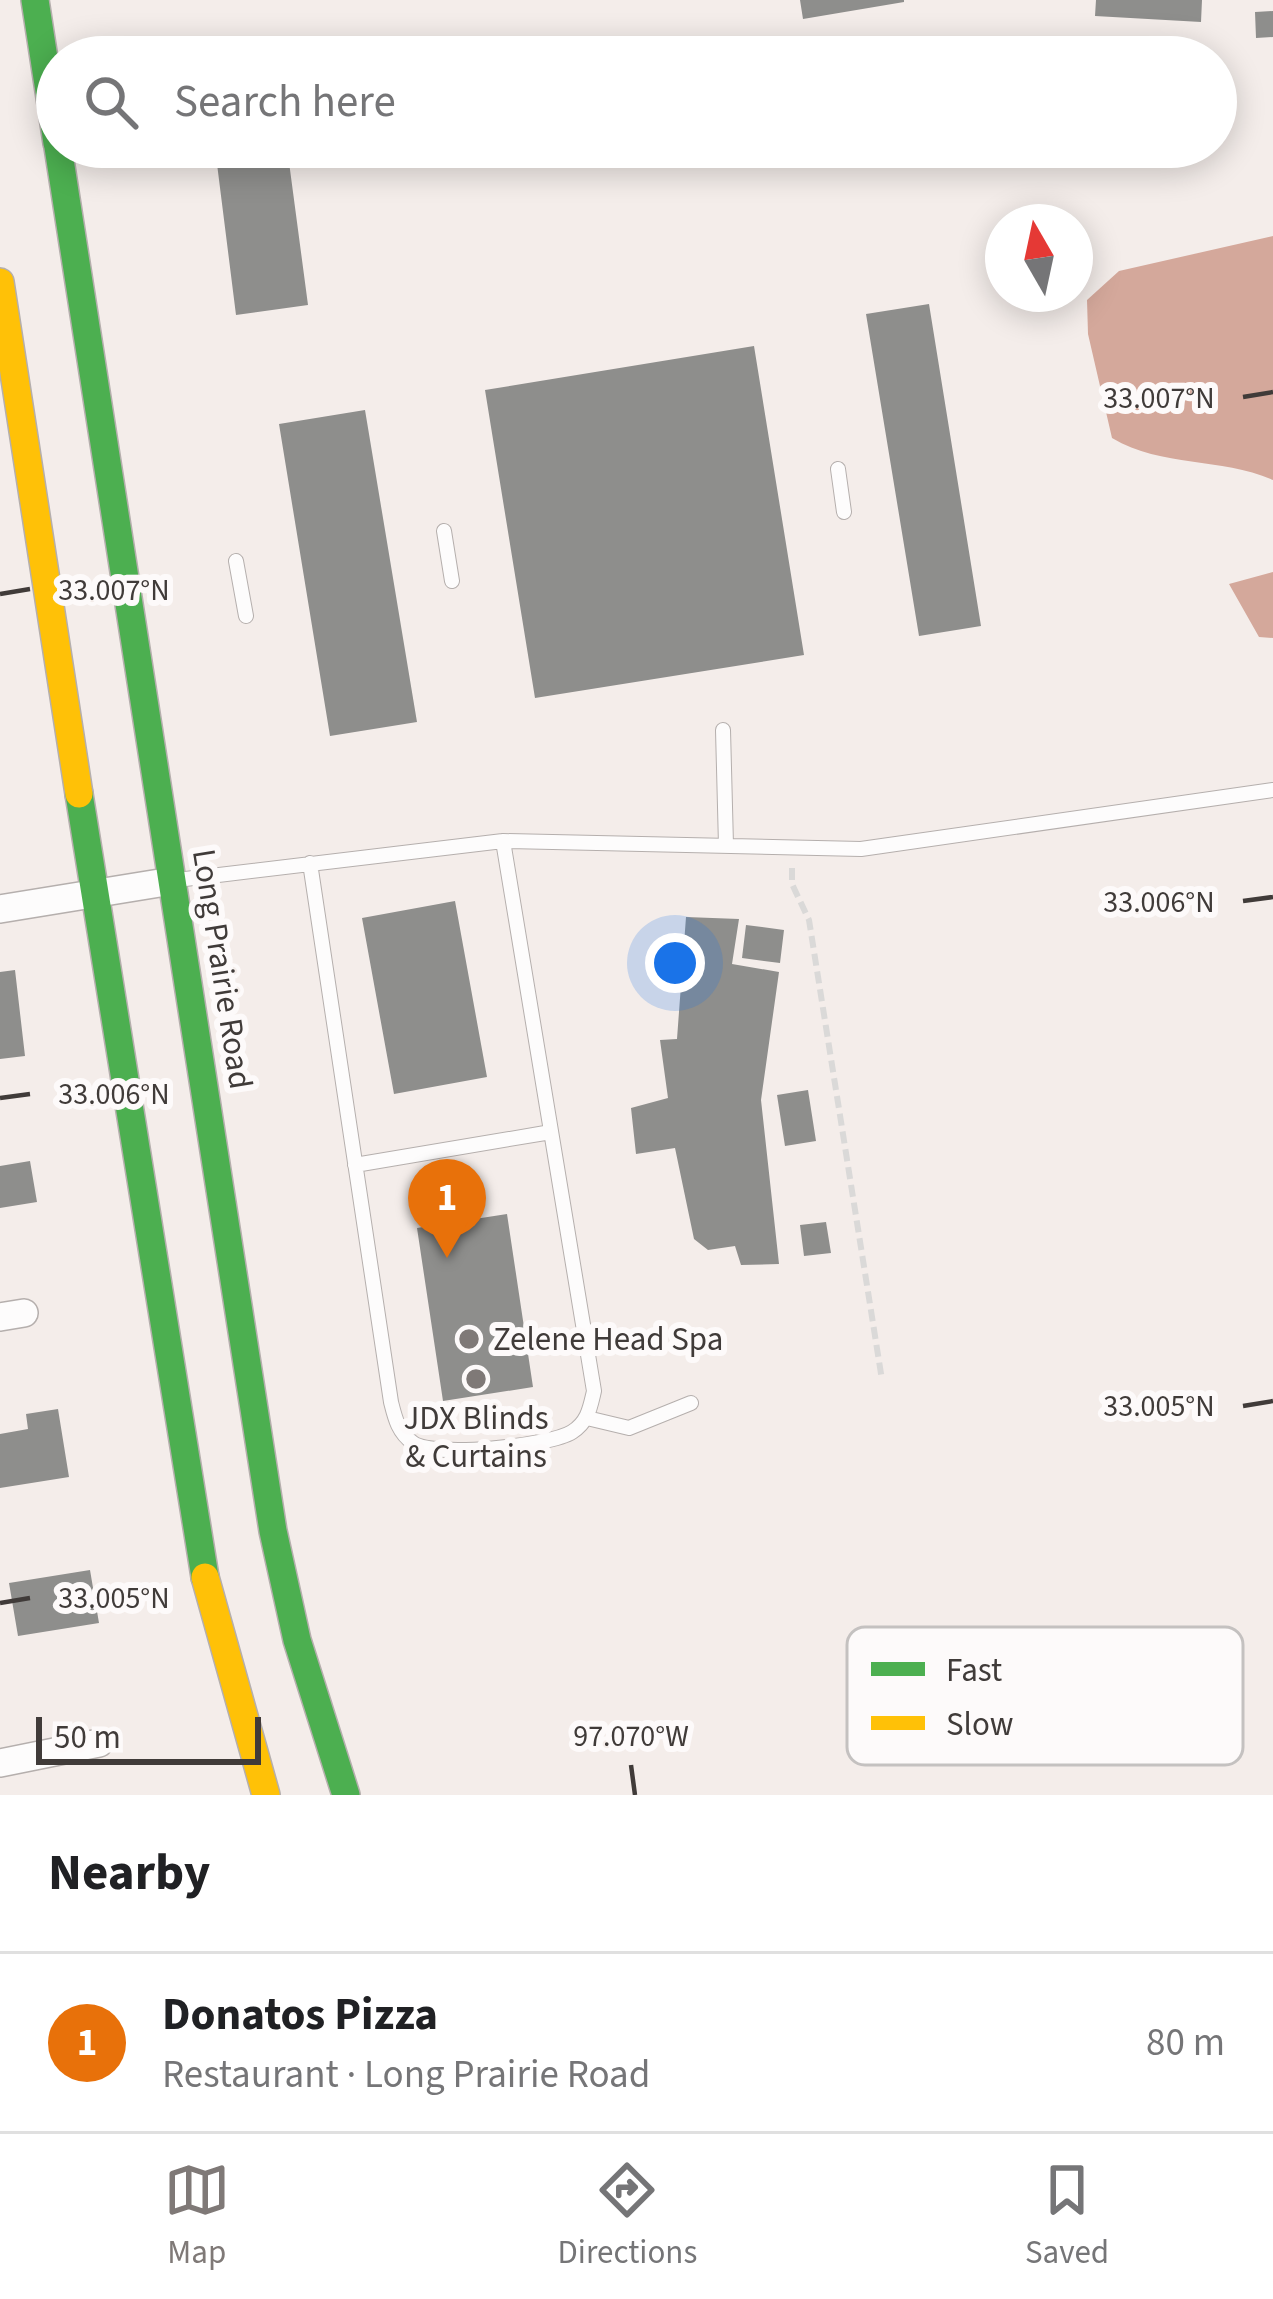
<!DOCTYPE html>
<meta charset="utf-8">
<style>
:root{--surface:#fff;--page:#f2f2f2;--text:#202124;--muted:#757577;--line:#e0e0e0;--accent:#7f7977}
body{margin:0;font-family:"Source Sans 3",sans-serif;background:var(--page);color:var(--text)}
.compass{position:absolute;left:985px;top:204px;width:108px;height:108px;border-radius:50%;background:var(--surface);box-shadow:0 6px 30px #0003;rotate:351deg}
.scale{position:absolute;left:36px;bottom:30px;width:225px;box-sizing:border-box;padding-left:12px;border:6px solid #403b39;border-top:0;font-size:33px;line-height:42px;white-space:nowrap;color:#403b39;-webkit-text-stroke:9px #fdfafa;paint-order:stroke}
.you{position:absolute;left:675px;top:963px;width:42px;height:42px;margin:-30px;border:9px solid #fff;border-radius:50%;background:#1a73e8;box-shadow:0 0 0 18px #1a73e833}
.badge{display:grid;place-items:center;width:78px;height:78px;border-radius:50%;background:var(--accent);color:#fff;font-size:39px;font-weight:700}
.pin{position:absolute;translate:-50% -99px;filter:drop-shadow(0 3px 6px #0008)}
.pin::after{content:'';position:absolute;top:63px;width:42px;height:36px;background:inherit;clip-path:polygon(0 0,100% 0,50% 100%)}
.list{margin:0;padding:0;list-style:none}
h2{display:flex;justify-content:space-between;align-items:center;height:156px;margin:0;padding:0 48px;font-size:51px}
h2 small{font-size:39px;font-weight:400;color:var(--muted)}
.list li{display:grid;grid-template-columns:78px 1fr auto;gap:36px;align-items:center;box-sizing:border-box;height:180px;padding:0 48px;border-top:3px solid var(--line)}
.list b{display:block;font-size:45px;white-space:nowrap}
.list p{margin:0;font-size:39px;white-space:nowrap;color:var(--muted)}
.list em{font-size:39px;font-style:normal;color:var(--muted)}
.icon{flex:none;width:66px;height:66px;fill:none;stroke:currentColor;stroke-width:2;stroke-linecap:round;stroke-linejoin:round}
.map{position:relative;flex:none;width:1273px;height:1795px;overflow:hidden}
.search{position:absolute;background:var(--surface);box-shadow:0 6px 30px #0003;left:36px;right:36px;top:36px;height:132px;display:flex;align-items:center;gap:30px;box-sizing:border-box;padding:0 42px;border-radius:66px;color:var(--muted);font-size:45px}
.sheet{height:336px;background:var(--surface)}
nav{display:flex;justify-content:space-around;align-items:center;box-sizing:border-box;height:168px;border-top:3px solid var(--line);background:var(--surface);font-size:33px;color:var(--muted)}
nav a{display:grid;justify-items:center;gap:6px}
nav .on{color:var(--accent)}
.map>svg:first-child{display:block}
.water{fill:#d4a89b}
.building{fill:#8e8e8c}
.lines{fill:none;stroke-linecap:round;stroke-linejoin:round}
.lane-casing{stroke:#b5afad;stroke-width:16}
.street-casing{stroke:#b5afad;stroke-width:30}
.fast-casing{stroke:#b5afad;stroke-width:30}
.slow-casing{stroke:#b5afad;stroke-width:30}
.path{stroke:#dad9d8;stroke-width:6;stroke-dasharray:12 6;stroke-linecap:butt}
.lane{stroke:#fdfcfc;stroke-width:14}
.street{stroke:#fdfcfc;stroke-width:27}
.fast{stroke:#4caf50;stroke-width:27}
.slow{stroke:#ffc107;stroke-width:27}
.ticks{fill:none;stroke:#403b39;stroke-width:4.5}
.poi-dot{fill:#7f7977;stroke:#fdfafa;stroke-width:4.5}
.labels{text-anchor:middle;dominant-baseline:central;stroke-width:12;stroke-linejoin:round;paint-order:stroke}
.street-label{font-size:33px;fill:#403b39;stroke:#fdfafa}
.poi-label{font-size:33px;fill:#403b39;stroke:#fdfafa;text-anchor:start}
.key{fill:#fdfafa;stroke:#c4c1c0;stroke-width:3}
.key-label{font-size:33px;fill:#403b39}
.ticks-label{font-size:30px;text-anchor:middle;fill:#403b39;stroke:#fdfafa;stroke-width:12;stroke-linejoin:round;paint-order:stroke}
</style>
<div class="map">
<svg width="1273" height="1795" viewBox="0 0 1273 1795">
<rect width="100%" height="100%" fill="#f4edea"/>
<path class="water" d="M1273 236V480C1221 457 1163 468 1112 438L1088 334 1087 300 1119 271Z
M1273 572V638L1259 637 1229 584Z"/>
<path class="building" d="M800 0H904V2L803 19Z
M1096 0H1202L1201 22 1095 16Z
M1273 11V37L1256 38 1255 12Z
M544 40 547 57H452V54Z
M219 147H287L308 305 236 315 215 148Z
M929 304 981 626 919 636 866 314Z
M754 346 804 655 535 698 485 390Z
M365 410 417 722 330 736 279 424Z
M455 901 487 1077 394 1094 362 918Z
M686 917 739 919 732 964 779 972 761 1100 779 1264 741 1265 735 1246 708 1250 694 1239 675 1148 636 1154 631 1108 668 1098 660 1040 677 1039Z
M746 925 784 930 780 963 742 958Z
M15 970 25 1056 0 1059V972Z
M808 1090 816 1141 785 1146 777 1095Z
M30 1161 37 1202 0 1208V1166Z
M507 1214 533 1387 443 1401 417 1228Z
M826 1222 831 1253 804 1256 800 1225Z
M58 1409 69 1477 0 1488V1434L28 1429 26 1414Z
M90 1570 99 1623 18 1636 9 1583Z"/>
<g class="lines">
<g class="lane-casing">
<path id="lane" d="M838 469 844 512
M444 531 452 581
M236 561 246 616
M723 730 726 845
M310 863 391 1402C395 1418 398 1432 413 1443 434 1458 550 1446 572 1432 588 1422 590 1408 594 1391L503 841
M177 880 503 841 861 849 1273 790
M355 1165 551 1132
M587 1418 629 1428 691 1403"/>
</g>
<g class="street-casing">
<path id="street" d="M0 909 172 881
M0 1317 24 1313
M0 1763 99 1743"/>
</g>
<g class="fast-casing">
<path id="fast" d="M35 0 57 143
M58 147 273 1531 297 1640 346 1795
M79 794 205 1577"/>
</g>
<g class="slow-casing">
<path id="slow" d="M0 282 79 794
M205 1577 266 1795"/>
</g>
<path class="path" d="M792 868V884L809 920 882 1380"/>
<use href="#lane" class="lane"/>
<use href="#street" class="street"/>
<use href="#fast" class="fast"/>
<use href="#slow" class="slow"/>
</g>
<path class="ticks" d="M1243 397 1273 392M0 594 30 589M1243 901 1273 897M0 1098 30 1094M1243 1406 1273 1401M0 1603 30 1598M631 1765 635 1795"/>
<g class="poi-dot">
<circle cx="469" cy="1339" r="12"/>
<circle cx="476" cy="1379" r="12"/>
</g>
<g class="labels">
<g class="street-label">
<text transform="translate(222 969) rotate(81)">Long Prairie Road</text>
</g>
<g class="poi-label">
<text x="493" y="1339">Zelene Head Spa</text>
<text x="476" y="1418" text-anchor="middle">JDX Blinds<tspan x="476" dy="38">&amp; Curtains</tspan></text>
</g>
</g>
<rect x="847" y="1627" width="396" height="138" rx="18" class="key"/>
<rect x="871" y="1662" width="54" height="14" fill="#4caf50"/>
<rect x="871" y="1716" width="54" height="14" fill="#ffc107"/>
<g class="key-label">
<text x="946" y="1681">Fast</text>
<text x="946" y="1735">Slow</text>
</g>
<g class="ticks-label">
<text x="1159" y="408">33.007°N</text>
<text x="114" y="600">33.007°N</text>
<text x="1159" y="912">33.006°N</text>
<text x="114" y="1104">33.006°N</text>
<text x="1159" y="1416">33.005°N</text>
<text x="114" y="1608">33.005°N</text>
<text x="631" y="1746">97.070°W</text>
</g>
</svg>
<svg class="compass" viewBox="-18 -18 36 36"><path d="M0-13l5 13h-10z" fill="#e53935"/><path d="M0 13l5-13h-10z" fill="#757577"/></svg>
<div class="scale">50 m</div>
<div class="you"></div>
<div class="pin badge" style="left:447px;top:1258px;background:#e8710a">1</div>
<div class="search"><svg class="icon" aria-label="search" viewBox="0 0 24 24"><circle cx="10" cy="10" r="6"/><path d="M15 15l6 6"/></svg>Search here</div>
</div>
<section class="sheet">
<h2>Nearby<small></small></h2>
<ul class="list">
<li><span class="badge" style="background:#e8710a">1</span><div><b>Donatos Pizza</b><p>Restaurant · Long Prairie Road</p></div><em>80 m</em></li>
</ul>
</section>
<nav>
<a class="on"><svg class="icon" aria-label="map" viewBox="0 0 24 24"><path d="M3 6l6-2 6 2 6-2v14l-6 2-6-2-6 2zM9 4v14M15 6v14"/></svg>Map</a>
<a><svg class="icon" aria-label="directions" viewBox="0 0 24 24"><path d="M12 3l9 9-9 9-9-9zM9 14v-3h6M13 9l2 2-2 2"/></svg>Directions</a>
<a><svg class="icon" aria-label="saved" viewBox="0 0 24 24"><path d="M7 4h10v16l-5-4-5 4z"/></svg>Saved</a>
</nav>
